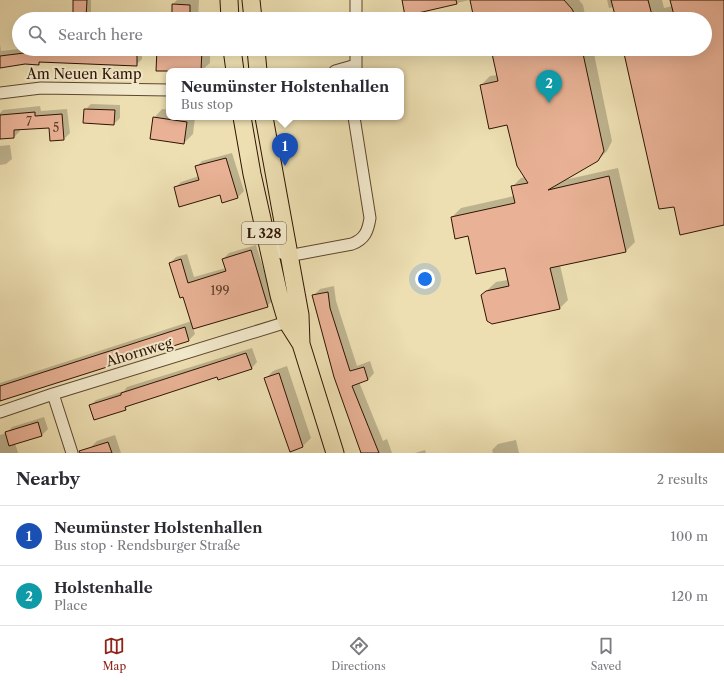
<!DOCTYPE html>
<meta charset="utf-8">
<style>
:root{--surface:#fff;--page:#f7f7f7;--text:#2b2b33;--muted:#7c7c81;--line:#e1e1e2;--accent:#8f2418}
body{margin:0;font-family:"Libre Caslon Text",serif;background:var(--page);color:var(--text)}
.you{position:absolute;left:425px;top:279px;width:14px;height:14px;margin:-10px;border:3px solid #fff;border-radius:50%;background:#1a73e8;box-shadow:0 0 0 6px #1a73e833}
.badge{display:grid;place-items:center;width:26px;height:26px;border-radius:50%;background:var(--accent);color:#fff;font-size:13px;font-weight:700}
.pin{position:absolute;translate:-50% -33px;filter:drop-shadow(0 1px 2px #0008)}
.pin::after{content:'';position:absolute;top:21px;width:14px;height:12px;background:inherit;clip-path:polygon(0 0,100% 0,50% 100%)}
.popup{position:absolute;left:166px;top:68px;width:238px;height:52px;box-sizing:border-box;display:grid;place-content:center;border-radius:8px;background:var(--surface);filter:drop-shadow(0 1px 3px #0005);font-size:13px;white-space:nowrap;color:var(--muted)}
.popup b{font-size:15px;color:var(--text)}
.popup::after{content:'';position:absolute;left:50%;top:100%;margin-left:-8px;border:8px solid transparent;border-top-color:var(--surface)}
.list{margin:0;padding:0;list-style:none}
h2{display:flex;justify-content:space-between;align-items:center;height:52px;margin:0;padding:0 16px;font-size:17px}
h2 small{font-size:13px;font-weight:400;color:var(--muted)}
.list li{display:grid;grid-template-columns:26px 1fr auto;gap:12px;align-items:center;box-sizing:border-box;height:60px;padding:0 16px;border-top:1px solid var(--line)}
.list b{display:block;font-size:15px;white-space:nowrap}
.list p{margin:0;font-size:13px;white-space:nowrap;color:var(--muted)}
.list em{font-size:13px;font-style:normal;color:var(--muted)}
.icon{flex:none;width:22px;height:22px;fill:none;stroke:currentColor;stroke-width:2;stroke-linecap:round;stroke-linejoin:round}
.map{position:relative;flex:none;width:724px;height:453px;overflow:hidden}
.search{position:absolute;background:var(--surface);box-shadow:0 4px 16px #0002;left:12px;right:12px;top:12px;height:44px;display:flex;align-items:center;gap:10px;box-sizing:border-box;padding:0 14px;border-radius:22px;color:var(--muted);font-size:15px}
.sheet{height:172px;background:var(--surface)}
nav{display:flex;justify-content:space-around;align-items:center;box-sizing:border-box;height:56px;border-top:1px solid var(--line);background:var(--surface);font-size:11px;color:var(--muted)}
nav a{display:grid;justify-items:center;gap:2px}
nav .on{color:var(--accent)}
.map>svg:first-child{display:block}
.shadow{fill:#0003}
.building{fill:#e9b296;stroke:#2f1403}
.lines{fill:none;stroke-linecap:round;stroke-linejoin:round}
.minor-casing{stroke:#5e472f;stroke-width:13}
.primary-casing{stroke:#2f1403;stroke-width:19}
.minor{stroke:#f3eacd;stroke-width:11}
.primary{stroke:#eddfb2;stroke-width:17}
.labels{text-anchor:middle;dominant-baseline:central;stroke-width:4;stroke-linejoin:round;paint-order:stroke}
.number-label{font-size:12px;fill:#5e3c28}
.shield{fill:#f3eacd;stroke:#6a5440;stroke-width:1}
.shield-label{font-size:13px;font-weight:bold;fill:#2f1403}
.street-label{font-size:14px;fill:#2f1403;stroke:#f3eacd}
</style>
<div class="map">
<svg width="724" height="453" viewBox="0 0 724 453">
<rect width="100%" height="100%" fill="#eddfb2"/>
<filter id="stains"><feTurbulence type="fractalNoise" baseFrequency=".005" numOctaves="4"/><feColorMatrix values="0 0 0 0 .2 0 0 0 0 .09 0 0 0 0 .02 0 0 0 .5 -.17"/></filter>
<radialGradient id="worn" r=".72"><stop offset=".6" stop-color="#630" stop-opacity="0"/><stop offset="1" stop-color="#630" stop-opacity=".3"/></radialGradient>
<path class="shadow" d="M74 0H91V12L86 17Z
M177 0H199L198 19H173V4Z
M403 0H470L406 14Z
M471 0H579L583 5 586 19H492Z
M607 0H662L664 8 673 6 671 0H724V224L675 205 624 49H705V19H617L614 7 609 8Z
M0 44 1 51 19 49H142V59L136 65 42 61 38 64 25 63 0 67Z
M158 49H210V63L201 71H188Z
M492 49H593L612 141 607 151 598 160 564 180 618 168 635 242 626 251 560 265 568 300 559 309 482 295 496 282 508 280 505 267 469 235 452 217 461 208 514 196 512 187 521 178 525 177 508 124 481 85 490 76 498 75Z
M91 104 120 105V118L114 124 85 110Z
M40 106 41 111 67 109 70 133 64 139 50 127 20 129V131L14 137 0 138V113L3 110Z
M162 109 169 110V117H195L193 134 184 143 154 118Z
M10 145 12 159 6 164 0 165V146Z
M232 153 244 191 238 197 223 201 221 194 175 188 181 182 199 176 196 167 202 161Z
M256 245 273 300 267 306 193 328 195 334 189 340 0 400V383L192 321 170 263 176 257 187 254 194 277 226 268 223 259 229 253Z
M334 286 336 301 357 366 370 361 374 373 368 380 359 382 383 441 387 439 392 453H362L314 295 320 289Z
M252 348 257 362 252 368 218 376 130 404 125 409 90 406 96 400 124 391 127 387Z
M287 366 311 438 303 446 265 379 273 371Z
M44 417 48 429 42 435 15 443 18 453H0V435L7 433 12 427Z
M115 435 121 453H91L90 448 97 441Z
M516 440 519 453H493L492 450 498 444Z
M425 450 426 453H415Z"/>
<path class="building" d="M73 0H87L86 18H73Z
M402 0H456L457 4 405 16Z
M470 0H564L572 9 577 19H474Z
M611 0H648L653 19H616Z
M670 0H724V225L680 235 674 207 659 209 623 49H705V19H675Z
M172 4 190 5V19H172Z
M47 49 98 50V52H124V49H137V66L39 62V65L25 64 0 68V56L24 53V51L47 50Z
M157 49H202L201 71H156Z
M491 49H582L604 151 598 161 548 190 609 176 626 252 550 268 560 309 492 324 487 321 481 295 486 291 509 286 505 268 476 274 468 236 455 239 451 217 515 203 511 186 528 183 517 166 507 125 489 129 480 85 498 81Z
M84 109 115 110 114 125 83 123Z
M35 112V116L62 114 64 140 50 141 49 128 14 130V138L0 139V115Z
M153 117 187 122 184 144 150 139Z
M226 158 238 198 222 203 220 195 179 207 174 187 199 180 195 166Z
M251 250 268 307 193 329 183 297 180 298 169 263 181 259 188 283 226 271 222 259Z
M328 292 330 308 350 371 364 367 368 380 352 386 379 453H361L334 377 312 295Z
M185 327 189 341 0 401V386Z
M246 353 252 369 218 380 217 377 156 397 125 407 126 410 94 420 89 405 121 395V393Z
M279 373 303 447 290 452 264 378Z
M38 422 42 436 9 446 5 432Z
M108 442 112 453H80L79 451Z"/>
<g class="lines">
<g class="minor-casing">
<path id="minor" d="M356 19V0
M356 49V71
M335 71 356 65
M0 93 41 88 169 90
M269 238 280 252 288 256 352 244C365 239 368 231 370 218L354 117
M53 394 72 453
M0 412 53 394 287 322"/>
</g>
<g class="primary-casing">
<path id="primary" d="M229 0 230 19
M251 0 253 19
M232 49 235 71
M256 49 258 71
M242 117 252 174 279 295 287 322 301 344
M264 117 300 315 301 344 335 453"/>
</g>
<use href="#minor" class="minor"/>
<use href="#primary" class="primary"/>
</g>
<g class="labels">
<g class="number-label">
<text x="29" y="121">7</text>
<text x="56" y="127">5</text>
<text x="220" y="290">199</text>
</g>
<rect class="shield" x="242" y="222" width="44" height="22" rx="3"/>
<g class="shield-label">
<text x="264" y="233">L 328</text>
</g>
<g class="street-label">
<text x="84" y="74">Am Neuen Kamp</text>
<text transform="translate(139 352) rotate(-17)">Ahornweg</text>
</g>
</g>
<rect width="100%" height="100%" filter="url(#stains)"/>
<rect width="100%" height="100%" fill="url(#worn)"/>
</svg>
<div class="you"></div>
<div class="pin badge" style="left:285px;top:166px;background:#1a4fb4">1</div>
<div class="popup"><b>Neumünster Holstenhallen</b>Bus stop</div>
<div class="pin badge" style="left:549px;top:103px;background:#0f9aa8">2</div>
<div class="search"><svg class="icon" aria-label="search" viewBox="0 0 24 24"><circle cx="10" cy="10" r="6"/><path d="M15 15l6 6"/></svg>Search here</div>
</div>
<section class="sheet">
<h2>Nearby<small>2 results</small></h2>
<ul class="list">
<li><span class="badge" style="background:#1a4fb4">1</span><div><b>Neumünster Holstenhallen</b><p>Bus stop · Rendsburger Straße</p></div><em>100 m</em></li>
<li><span class="badge" style="background:#0f9aa8">2</span><div><b>Holstenhalle</b><p>Place</p></div><em>120 m</em></li>
</ul>
</section>
<nav>
<a class="on"><svg class="icon" aria-label="map" viewBox="0 0 24 24"><path d="M3 6l6-2 6 2 6-2v14l-6 2-6-2-6 2zM9 4v14M15 6v14"/></svg>Map</a>
<a><svg class="icon" aria-label="directions" viewBox="0 0 24 24"><path d="M12 3l9 9-9 9-9-9zM9 14v-3h6M13 9l2 2-2 2"/></svg>Directions</a>
<a><svg class="icon" aria-label="saved" viewBox="0 0 24 24"><path d="M7 4h10v16l-5-4-5 4z"/></svg>Saved</a>
</nav>
